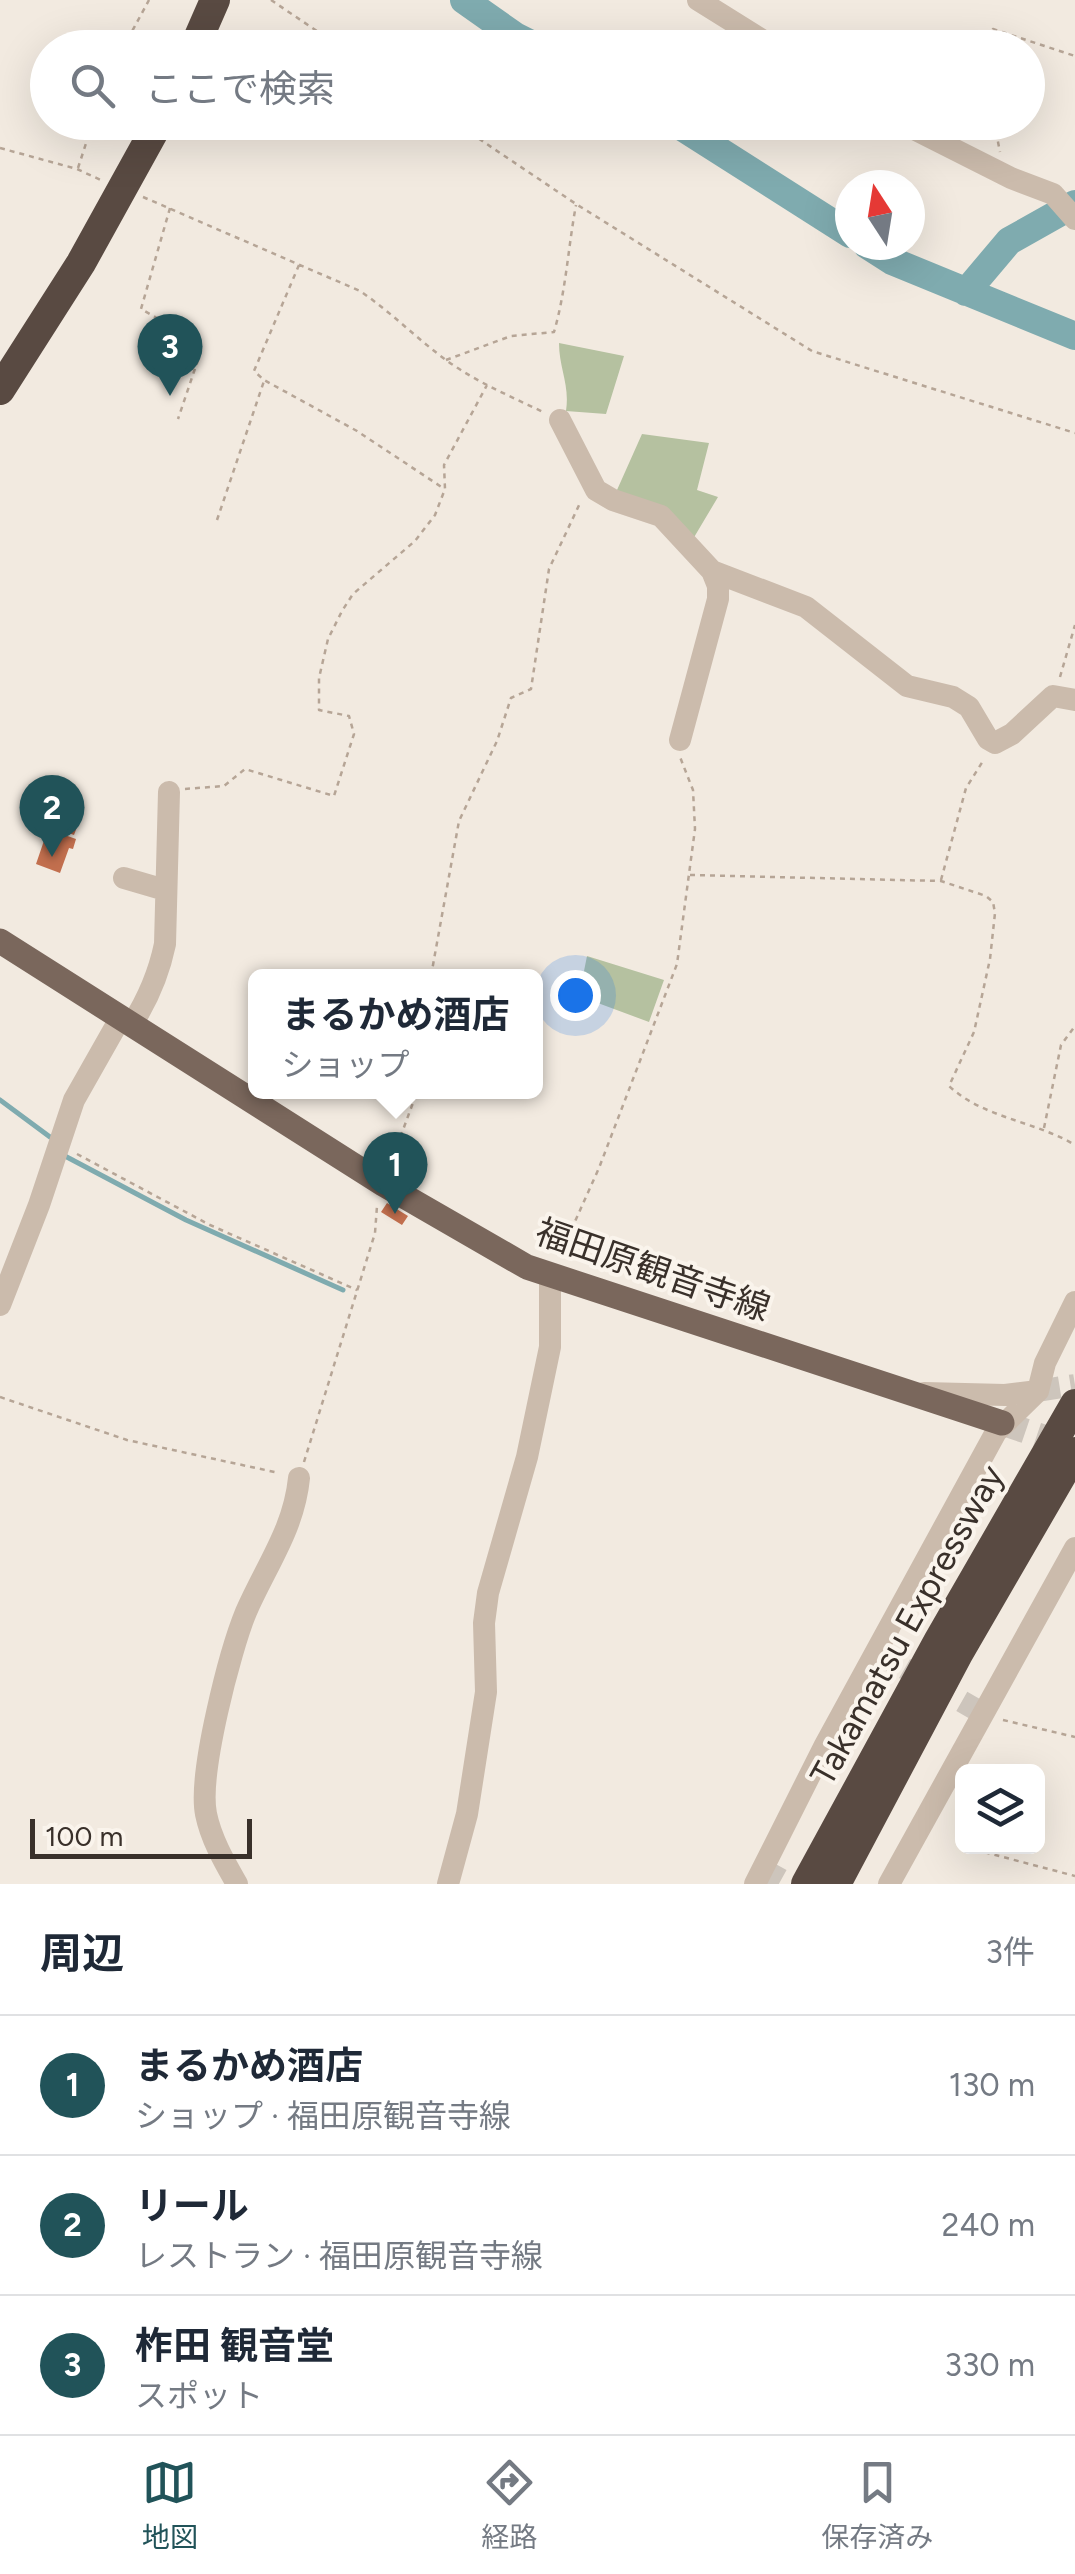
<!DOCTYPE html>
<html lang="ja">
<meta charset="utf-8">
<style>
:root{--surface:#fff;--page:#f6f6f7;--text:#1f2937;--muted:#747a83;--line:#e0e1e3;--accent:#215359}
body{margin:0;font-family:Figtree,"Noto Sans JP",sans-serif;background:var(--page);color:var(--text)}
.controls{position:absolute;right:30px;bottom:30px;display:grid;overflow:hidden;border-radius:15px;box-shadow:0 10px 40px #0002}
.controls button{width:90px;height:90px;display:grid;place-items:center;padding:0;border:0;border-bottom:2px solid var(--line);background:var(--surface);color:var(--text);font:50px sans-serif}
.compass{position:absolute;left:835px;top:170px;width:90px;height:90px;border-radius:50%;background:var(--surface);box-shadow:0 10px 40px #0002;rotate:348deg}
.scale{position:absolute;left:30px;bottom:25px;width:222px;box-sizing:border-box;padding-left:10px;border:5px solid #39302a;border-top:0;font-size:28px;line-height:35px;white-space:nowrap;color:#39302a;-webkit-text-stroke:8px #faf4ec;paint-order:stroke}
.you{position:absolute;left:575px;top:995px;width:35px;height:35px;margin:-25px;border:8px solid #fff;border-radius:50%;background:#1a73e8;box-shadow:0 0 0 15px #1a73e833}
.badge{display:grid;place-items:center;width:65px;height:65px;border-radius:50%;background:var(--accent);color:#fff;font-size:32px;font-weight:700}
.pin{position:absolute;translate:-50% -82px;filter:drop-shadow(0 2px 5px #0008)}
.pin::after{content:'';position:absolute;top:52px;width:35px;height:30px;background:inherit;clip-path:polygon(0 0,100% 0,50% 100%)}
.popup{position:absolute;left:248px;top:969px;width:295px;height:130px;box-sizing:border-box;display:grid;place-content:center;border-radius:15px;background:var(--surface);filter:drop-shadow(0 2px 8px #0005);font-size:32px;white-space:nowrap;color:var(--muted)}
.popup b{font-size:38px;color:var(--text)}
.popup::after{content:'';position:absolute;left:50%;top:100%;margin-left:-20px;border:20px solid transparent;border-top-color:var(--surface)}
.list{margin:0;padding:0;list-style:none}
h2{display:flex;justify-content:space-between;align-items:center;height:130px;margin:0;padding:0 40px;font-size:42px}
h2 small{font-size:32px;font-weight:400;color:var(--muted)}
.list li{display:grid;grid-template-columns:65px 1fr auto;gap:30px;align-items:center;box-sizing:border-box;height:140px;padding:0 40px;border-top:2px solid var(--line)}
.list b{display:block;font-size:38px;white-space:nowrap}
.list p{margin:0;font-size:32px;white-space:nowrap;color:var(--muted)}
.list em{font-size:32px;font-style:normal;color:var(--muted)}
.icon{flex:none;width:55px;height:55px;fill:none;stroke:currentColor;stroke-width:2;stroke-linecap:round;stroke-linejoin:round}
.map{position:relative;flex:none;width:1075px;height:1884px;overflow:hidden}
.search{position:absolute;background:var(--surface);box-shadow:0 10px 40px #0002;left:30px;right:30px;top:30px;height:110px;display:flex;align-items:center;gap:25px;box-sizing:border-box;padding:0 35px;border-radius:55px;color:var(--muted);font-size:38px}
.sheet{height:550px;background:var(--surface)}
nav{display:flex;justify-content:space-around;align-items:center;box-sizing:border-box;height:140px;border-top:2px solid var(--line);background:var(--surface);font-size:28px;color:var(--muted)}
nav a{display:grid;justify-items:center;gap:5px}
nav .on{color:var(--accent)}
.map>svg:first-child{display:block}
.green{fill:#b5c1a0}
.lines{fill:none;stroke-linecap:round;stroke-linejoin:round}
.stream{stroke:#7fabaf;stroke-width:5}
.river{stroke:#7fabaf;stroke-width:28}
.building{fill:#c26f4e}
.minor-tunnel{stroke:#cdc5bc;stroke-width:22;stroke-dasharray:22 11;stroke-linecap:butt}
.major-tunnel{stroke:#cdc5bc;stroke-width:25;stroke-dasharray:25 12;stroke-linecap:butt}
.path{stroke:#b6a596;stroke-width:2.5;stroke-dasharray:5 5;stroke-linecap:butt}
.minor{stroke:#cbbbac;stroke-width:22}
.major{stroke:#7a675c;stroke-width:25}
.highway{stroke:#594a42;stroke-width:30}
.labels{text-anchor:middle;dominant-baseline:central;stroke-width:8;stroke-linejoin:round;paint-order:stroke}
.street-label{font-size:35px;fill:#39302a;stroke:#faf4ec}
</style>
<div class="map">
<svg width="1075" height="1884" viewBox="0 0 1075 1884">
<rect width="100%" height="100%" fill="#f2eae0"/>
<path class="green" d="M559 343 624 356 606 414 566 411C570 385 559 368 559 343Z
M642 434 709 443 697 490 718 497 693 539 617 490Z
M587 956 664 980 649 1022 579 996Z"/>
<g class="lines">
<path class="stream" d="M0 1100 50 1137
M63 1155 186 1220 343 1290"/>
<path class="river" d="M464 0 515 36 539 48
M674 122 850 234
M867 245 892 261 1075 336
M966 292 1009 241 1075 204"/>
</g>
<path class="building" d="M55 810 80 819 74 835 49 826Z
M48 829 76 839 73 849 69 848 60 873 36 864Z
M387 1203 408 1216 402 1225 381 1212Z"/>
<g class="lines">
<path class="minor-tunnel" d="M1038 1391 1075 1385
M876 1652 982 1713
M762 1869 789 1884"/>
<path class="major-tunnel" d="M1002 1423 1070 1446"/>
<path class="path" d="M271 0 342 48
M123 48 149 0
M985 48 993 29 1075 56
M454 122 576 204 812 351 1075 433
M994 122 1000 152
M0 148 77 169 103 181
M78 168 93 122
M143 197 360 291C391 312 416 338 446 360 476 382 510 396 543 412
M170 208 141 309 199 342 201 351 178 419
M299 265 254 371 264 380 357 431 443 488
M446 360 511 336 554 332C566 291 568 248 576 205
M217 520 264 381
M1060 677 1075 625
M185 789 224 786 245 769 334 796 354 734 349 716 319 710V678L328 639 342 611 353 594 415 541 435 515 445 489 444 465 487 385
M690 875 941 881 986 896 993 902 995 913 990 959 974 1032 949 1086C983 1118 1035 1121 1075 1145
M941 880 966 788 983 761
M431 976 459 821 497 741 511 698 531 689 549 569 581 501
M1044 1128 1061 1045 1075 1026
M77 1154 210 1225 357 1290
M390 1165 417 1092
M559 1257 599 1168 677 964 695 829 693 790 680 757
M0 1397 127 1440 279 1473
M304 1462 375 1233 377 1206
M1003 1720 1075 1737
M977 1846 984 1852 1075 1876"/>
<path class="minor" d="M698 0 775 48
M900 122 1011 178 1053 194 1075 219
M560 420 596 490 613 500 661 516 712 571 806 607 907 686 953 697 969 707 988 739 995 743 1012 734 1053 696 1075 700
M680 740 718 599V586L712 571
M124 878 165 890
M132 1024C148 999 159 973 165 944L169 792
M0 1305 39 1205 74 1100 121 1017
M924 1393 1005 1395 1038 1391
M237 1884C225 1863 211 1839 206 1814 198 1774 230 1651 246 1612 266 1566 294 1529 299 1478
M448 1884 467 1814 486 1692 484 1623 488 1593 527 1457 550 1347V1276
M755 1884 825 1745 996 1432 1038 1391 1045 1363 1075 1302
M889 1884 1075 1548"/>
<path class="major" d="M0 941 383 1184 527 1267 1002 1423"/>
<path class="highway" d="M194 48 215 0
M0 390 81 263 159 122
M806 1884 939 1640 1075 1404
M836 1884 958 1654 1075 1452"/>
</g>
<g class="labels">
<g class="street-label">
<text transform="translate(653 1270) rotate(19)">福田原観音寺線</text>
<text transform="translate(907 1625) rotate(-61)">Takamatsu Expressway</text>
</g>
</g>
</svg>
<div class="controls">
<button><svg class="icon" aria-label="layers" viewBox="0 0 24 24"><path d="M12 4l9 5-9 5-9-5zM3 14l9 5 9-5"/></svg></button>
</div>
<svg class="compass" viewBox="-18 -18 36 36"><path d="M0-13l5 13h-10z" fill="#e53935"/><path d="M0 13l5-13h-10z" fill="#747a83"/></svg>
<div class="scale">100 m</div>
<div class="you"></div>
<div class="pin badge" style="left:395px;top:1214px">1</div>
<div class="popup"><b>まるかめ酒店</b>ショップ</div>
<div class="pin badge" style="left:52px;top:857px">2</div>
<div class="pin badge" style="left:170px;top:396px">3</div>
<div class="search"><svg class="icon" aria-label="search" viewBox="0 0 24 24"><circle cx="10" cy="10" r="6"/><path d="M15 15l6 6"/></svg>ここで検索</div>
</div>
<section class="sheet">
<h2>周辺<small>3件</small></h2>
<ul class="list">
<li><span class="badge">1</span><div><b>まるかめ酒店</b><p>ショップ · 福田原観音寺線</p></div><em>130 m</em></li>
<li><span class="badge">2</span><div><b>リール</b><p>レストラン · 福田原観音寺線</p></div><em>240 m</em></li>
<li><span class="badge">3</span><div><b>柞田 観音堂</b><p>スポット</p></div><em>330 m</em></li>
</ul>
</section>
<nav>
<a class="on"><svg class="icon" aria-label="map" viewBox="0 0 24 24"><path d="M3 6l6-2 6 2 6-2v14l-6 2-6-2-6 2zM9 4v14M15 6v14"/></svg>地図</a>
<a><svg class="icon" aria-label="directions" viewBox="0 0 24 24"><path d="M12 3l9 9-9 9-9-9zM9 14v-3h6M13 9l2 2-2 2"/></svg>経路</a>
<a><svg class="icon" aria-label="saved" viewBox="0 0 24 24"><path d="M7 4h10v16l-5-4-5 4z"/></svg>保存済み</a>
</nav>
